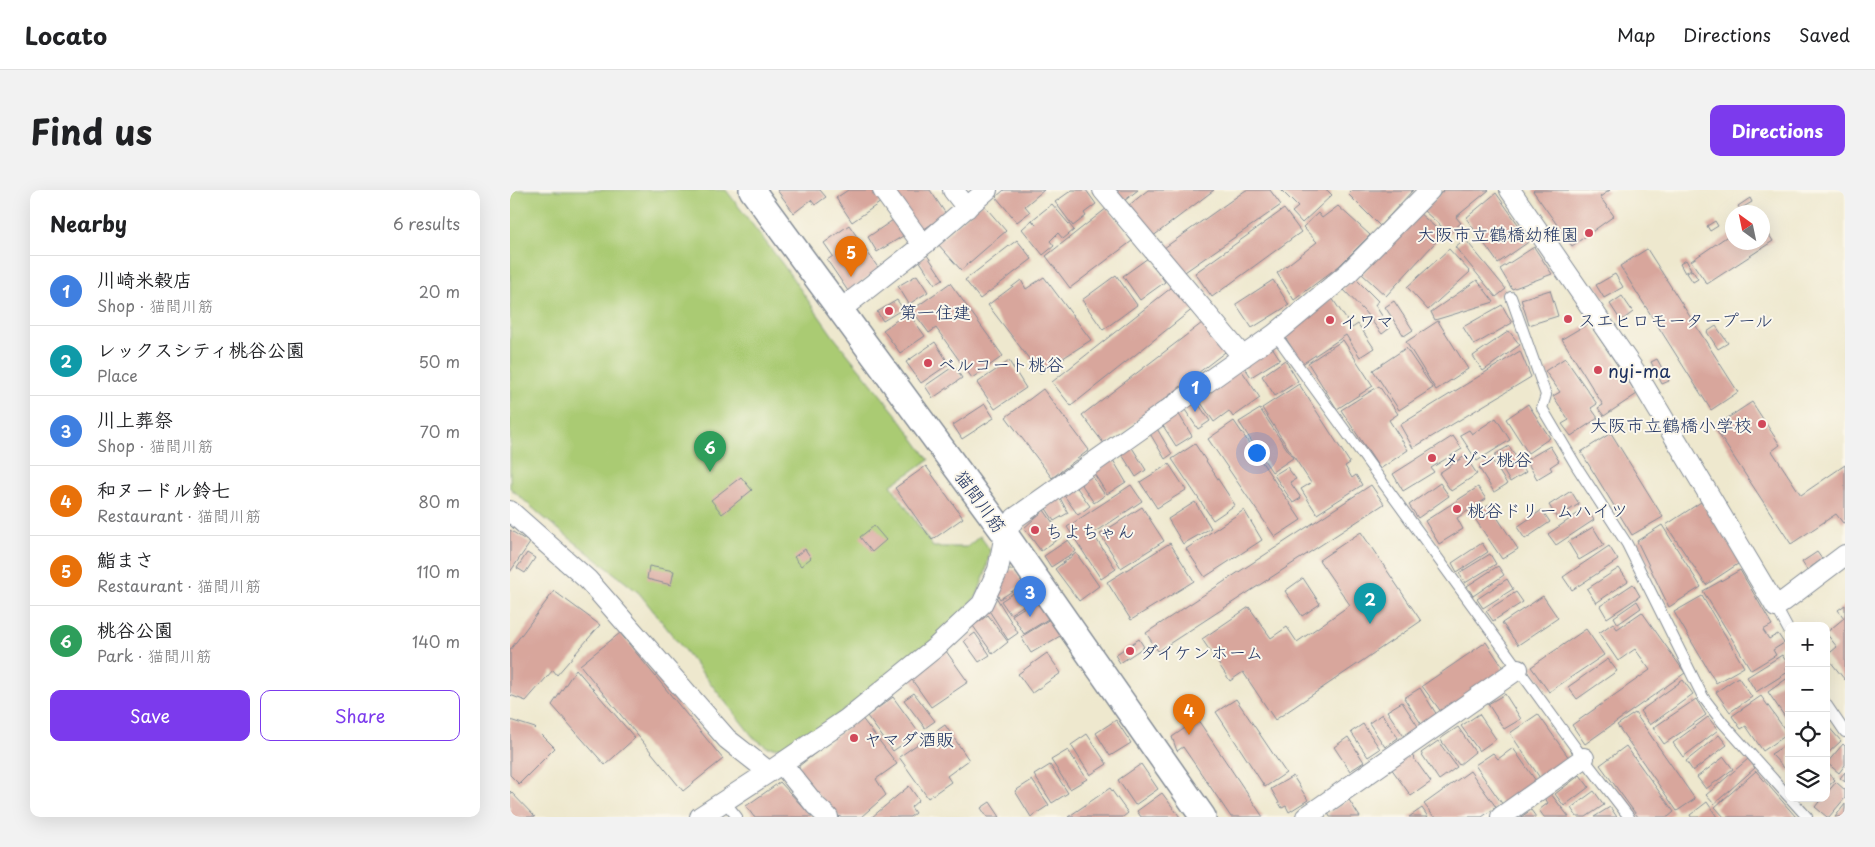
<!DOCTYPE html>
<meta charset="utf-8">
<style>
:root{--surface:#fff;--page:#f2f2f2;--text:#202124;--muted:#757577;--line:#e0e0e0;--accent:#7c3aed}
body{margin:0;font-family:"Playpen Sans","Klee One",sans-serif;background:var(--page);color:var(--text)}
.controls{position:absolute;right:15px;bottom:15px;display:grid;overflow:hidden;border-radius:10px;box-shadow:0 5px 20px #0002}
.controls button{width:45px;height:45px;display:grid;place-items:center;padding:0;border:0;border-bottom:1px solid var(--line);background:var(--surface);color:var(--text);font:25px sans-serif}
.compass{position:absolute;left:1215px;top:15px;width:45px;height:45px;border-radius:50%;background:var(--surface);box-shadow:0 5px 20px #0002;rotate:327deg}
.you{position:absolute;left:746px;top:262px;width:18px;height:18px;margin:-12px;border:4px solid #fff;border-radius:50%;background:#1a73e8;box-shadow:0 0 0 8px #1a73e833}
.badge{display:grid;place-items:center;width:32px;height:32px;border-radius:50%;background:var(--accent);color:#fff;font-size:16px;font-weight:700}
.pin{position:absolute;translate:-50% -41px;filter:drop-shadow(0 1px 2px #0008)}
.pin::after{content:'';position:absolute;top:26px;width:18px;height:15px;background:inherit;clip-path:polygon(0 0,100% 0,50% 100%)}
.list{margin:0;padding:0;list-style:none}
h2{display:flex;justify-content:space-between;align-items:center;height:65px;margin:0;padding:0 20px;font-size:21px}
h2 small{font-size:16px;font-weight:400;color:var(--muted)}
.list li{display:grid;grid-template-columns:32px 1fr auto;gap:15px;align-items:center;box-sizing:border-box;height:70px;padding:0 20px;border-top:1px solid var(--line)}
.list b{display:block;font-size:19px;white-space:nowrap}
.list p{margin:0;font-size:16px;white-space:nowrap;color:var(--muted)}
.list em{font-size:16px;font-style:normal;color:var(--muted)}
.actions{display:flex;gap:10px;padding:15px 20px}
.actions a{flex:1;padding:11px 0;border:1px solid var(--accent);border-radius:10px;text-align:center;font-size:18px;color:var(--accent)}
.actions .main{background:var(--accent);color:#fff}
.icon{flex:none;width:28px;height:28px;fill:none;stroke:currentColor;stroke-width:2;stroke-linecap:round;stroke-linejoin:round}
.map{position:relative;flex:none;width:1335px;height:627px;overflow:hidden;border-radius:10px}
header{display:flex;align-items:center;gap:30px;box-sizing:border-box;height:70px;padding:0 25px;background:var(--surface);border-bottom:1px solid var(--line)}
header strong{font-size:24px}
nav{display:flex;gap:28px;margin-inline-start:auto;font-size:18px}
.intro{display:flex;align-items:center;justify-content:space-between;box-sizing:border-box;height:120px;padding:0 30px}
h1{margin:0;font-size:35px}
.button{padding:12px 22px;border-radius:10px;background:var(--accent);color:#fff;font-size:18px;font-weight:700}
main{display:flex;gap:30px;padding:0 30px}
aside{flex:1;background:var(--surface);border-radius:10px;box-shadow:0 5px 20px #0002}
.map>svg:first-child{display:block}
.green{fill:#aacb73;stroke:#627d68}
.building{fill:#d8a69c}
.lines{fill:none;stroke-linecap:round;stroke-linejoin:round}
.service-casing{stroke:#848c96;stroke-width:12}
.minor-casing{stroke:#848c96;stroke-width:22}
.tertiary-casing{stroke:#848c96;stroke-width:28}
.service{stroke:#fff;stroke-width:10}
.minor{stroke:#fff;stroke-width:20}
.tertiary{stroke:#fff;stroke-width:25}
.poi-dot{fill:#d1495b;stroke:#fbf7ec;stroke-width:2}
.labels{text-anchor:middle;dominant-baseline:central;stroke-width:4;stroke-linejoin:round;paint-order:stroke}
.poi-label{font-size:18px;fill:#1b2f5e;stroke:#fbf7ec;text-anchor:start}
.street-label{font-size:18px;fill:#1b2f5e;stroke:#fbf7ec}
</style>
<header>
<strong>Locato</strong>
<nav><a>Map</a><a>Directions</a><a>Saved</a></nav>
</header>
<div class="intro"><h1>Find us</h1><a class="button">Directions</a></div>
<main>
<aside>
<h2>Nearby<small>6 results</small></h2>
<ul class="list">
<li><span class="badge" style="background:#3f7fe0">1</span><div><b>川崎米穀店</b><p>Shop · 猫間川筋</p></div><em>20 m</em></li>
<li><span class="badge" style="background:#0f9aa8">2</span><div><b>レックスシティ桃谷公園</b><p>Place</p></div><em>50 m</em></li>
<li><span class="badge" style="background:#3f7fe0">3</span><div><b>川上葬祭</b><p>Shop · 猫間川筋</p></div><em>70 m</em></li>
<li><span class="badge" style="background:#e8710a">4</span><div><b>和ヌードル鈴七</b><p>Restaurant · 猫間川筋</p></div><em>80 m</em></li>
<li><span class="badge" style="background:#e8710a">5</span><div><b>鮨まさ</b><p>Restaurant · 猫間川筋</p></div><em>110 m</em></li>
<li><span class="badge" style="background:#2e9e5b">6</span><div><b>桃谷公園</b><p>Park · 猫間川筋</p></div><em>140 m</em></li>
</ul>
<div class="actions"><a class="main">Save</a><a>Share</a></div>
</aside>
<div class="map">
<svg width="1335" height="627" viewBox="0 0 1335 627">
<rect width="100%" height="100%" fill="#fbf7ec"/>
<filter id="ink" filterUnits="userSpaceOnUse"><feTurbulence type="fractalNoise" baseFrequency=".02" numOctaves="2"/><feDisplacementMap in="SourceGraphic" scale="10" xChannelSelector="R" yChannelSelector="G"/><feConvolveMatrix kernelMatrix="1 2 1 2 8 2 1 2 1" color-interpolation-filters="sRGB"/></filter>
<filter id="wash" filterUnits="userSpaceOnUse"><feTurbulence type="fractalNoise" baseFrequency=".0096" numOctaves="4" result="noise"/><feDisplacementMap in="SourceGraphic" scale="20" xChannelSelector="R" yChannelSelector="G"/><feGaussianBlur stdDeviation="1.12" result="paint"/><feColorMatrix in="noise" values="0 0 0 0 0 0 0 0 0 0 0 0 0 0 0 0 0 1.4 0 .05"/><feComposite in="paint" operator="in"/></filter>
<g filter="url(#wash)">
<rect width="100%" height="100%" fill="#eee8ce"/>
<path class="green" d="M0 0H216L274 76 323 146 386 224 419 270 381 295 423 357H457L470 346 480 360 476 381 467 406 425 451 284 558 257 557 243 547 129 403 33 327 0 298Z"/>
<g id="blocks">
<path class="building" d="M267 0H310L316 7 305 15 301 10 284 23Z
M338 0H363L371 12 342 32 326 8Z
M381 0H420L436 24 410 42Z
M494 0H534L515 16 520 22 507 32 486 7Z
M562 0H576L586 14 574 23 576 26 563 36 545 12Z
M606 0H628L614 11Z
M638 0H704L642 47 618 16Z
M736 0H760L771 15 672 84 654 58Z
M771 0H817L822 5 792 33 782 22 788 17Z
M842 0H903L870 36 838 4Z
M934 0H979L946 27 951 33 939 43 914 21Z
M1024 0H1100L1090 7 1104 26 1062 56 1023 1Z
M986 3 1020 51 988 73 956 28Z
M1240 8 1242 12 1230 19 1228 16Z
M472 13 496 41 451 80 427 53Z
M542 14 564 40 553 49 548 43 540 51 544 56 533 65 512 39 522 30 526 35 522 30Z
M828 16 860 45 829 76 784 110 767 83 807 52 793 37 808 23 812 28Z
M597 18 622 51 560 98 536 66Z
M774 19 791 42 702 107 685 83Z
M908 22 933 44 876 106 852 84Z
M383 30 393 46 367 62 358 47Z
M1205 31 1208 36 1200 41 1197 36Z
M1252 34 1263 51 1197 94 1181 71 1222 43V52H1252Z
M339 35 369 79 338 101 317 70 323 66 314 53Z
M955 49 996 99 986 107 945 57Z
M507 50 522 69 470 109 455 90Z
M1024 57 1042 84 1002 99 990 79Z
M939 59 960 82 918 120 897 97Z
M1137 59 1228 202 1201 220 1110 76Z
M417 65 433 89 425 94 409 70Z
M638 68 655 92 630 110 613 86Z
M1176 70 1181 79 1175 83 1170 74Z
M1182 80 1188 89 1183 92 1177 83Z
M1105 84 1113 97 1094 108 1086 95Z
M407 85 418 102 399 114 388 96Z
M606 85 627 115 593 140 572 110Z
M534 87 581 150 530 183 478 115 511 90 516 99Z
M845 88 868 111 865 115 880 138 872 144 854 121 833 99Z
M763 90 779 115 742 138 726 114Z
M967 90 984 112 925 130 921 122Z
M440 93 493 166 462 188 426 138 419 143 402 120Z
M666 94 684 118 561 216 542 192Z
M1040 100 1048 126 1019 135 1011 109Z
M1112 106 1123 122 1111 131 1100 114Z
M822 108 842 138 848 134 864 158 850 167 836 145 792 174 772 142Z
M387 110 393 119 373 131 367 122Z
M884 111 903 140 894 146 875 117Z
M992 115 1002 133 964 155 953 137Z
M398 122 415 146 390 163 373 140Z
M696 130 719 159 595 255 572 225Z
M928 131 958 179 926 200 896 152Z
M1079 133 1127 204 1094 226 1088 218 1093 215 1052 149Z
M1206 136 1218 153 1208 159 1197 142Z
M999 141 1010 155 973 181 963 166Z
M833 150 863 196 827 219 798 173Z
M425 152 439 174 411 193 396 172Z
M762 157 770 169 741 187 733 175Z
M896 158 923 198 889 220 863 180Z
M1010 161 1021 187 903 258 890 235Z
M1055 168 1087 214 1081 218 1088 228 1061 246 1052 234 1059 230 1043 206 1050 202 1035 181Z
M1147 169 1159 191 1152 194 1141 172Z
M775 170 788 191 765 206 752 186Z
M499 171 516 198 485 219 467 193Z
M444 176 452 188 423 208 415 196Z
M730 178 750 208 723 227 719 221 704 232 687 207Z
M789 194 840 273 835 276 842 288 846 285 852 295 807 324 791 299 801 293 752 218Z
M869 196 888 224 879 230 898 260 870 279 831 220Z
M533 199 579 260 542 288 496 227Z
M685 209 700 231 688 239 673 217Z
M1242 212 1270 255 1262 261 1291 305 1335 275V332L1333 333 1326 324 1281 354 1204 237Z
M475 214 484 228 452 249 443 235Z
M1018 214 1040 248 1018 263 996 229Z
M750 219 783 268 762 282 729 232Z
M667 221 682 246 666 256 650 231Z
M986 228 1000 250 967 271 950 245 959 240 962 244Z
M724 231 791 330 765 347 698 249Z
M646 237 662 264 655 269 639 242Z
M1101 243 1153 327 1122 345 1071 262Z
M943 246 952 259 921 278 924 282 893 301 883 284Z
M685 254 725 315 703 330 662 269Z
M621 256 636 280 626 287 611 263Z
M999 256 1016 282 1000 292 984 265Z
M1040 256 1049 271 1040 277 1042 280 1027 289 1016 270Z
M955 266 967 284 941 301 929 283Z
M603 270 616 292 597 304 583 282Z
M982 270 997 294 984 302 969 278Z
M659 274 676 300 647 318 630 292Z
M416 276 453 328 422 350 385 298Z
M777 277 786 289 780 292 791 308 783 313 764 285Z
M581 284 595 305 584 313 570 292Z
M231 287 242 300 212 324 201 310Z
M930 293 939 306 908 328 899 315Z
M565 295 580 316 568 325 553 304Z
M621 295 632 311 583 344 606 379 591 389 557 337Z
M861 295 874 314 648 461 636 443Z
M968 297 976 309 947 328 953 339 929 354 915 331Z
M1061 301 1069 314 1047 328 1039 315Z
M550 308 558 323 544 331 535 317Z
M685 312 701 338 673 354 658 329Z
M1191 312 1231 372 1196 395 1156 335Z
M979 315 1008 359 992 369 963 326Z
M632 317 654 351 611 378 590 344Z
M1076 318 1084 330 1046 355 1038 344Z
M534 320 552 346 531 361 514 338Z
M734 320 752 350 695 387 676 359Z
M1032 320 1040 332 1015 349 1007 337Z
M1152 335 1191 397 1159 417 1127 351Z
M364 336 376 350 362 362 350 347Z
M1083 337 1094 355 1069 370 1058 352Z
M0 340 20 353 0 382Z
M851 342 911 431 765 530 733 482 720 491 692 449 739 417 761 448 777 437 787 452 840 415 809 370Z
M558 350 566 361 541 377 534 366Z
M660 353 684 391 621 430 597 392Z
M972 353 978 362 947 382 942 373Z
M1099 356 1108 370 1062 400 1053 387Z
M295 359 301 368 291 376 284 367Z
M1307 362 1312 369 1297 380 1292 372Z
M17 363 25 368 15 383 7 378Z
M566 363 589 396 569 411 545 379Z
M980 364 986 374 955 393 949 383Z
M139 376 164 381 161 395 137 389Z
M988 376 994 385 963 406 957 396Z
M1109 378 1118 391 1086 413 1077 399Z
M497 380H505L513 394 490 409 485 401Z
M1230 380 1262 435 1253 440 1259 449 1268 444 1274 453 1263 460 1266 465 1241 480 1193 401Z
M793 388 810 414 792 426 775 401Z
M997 389 1003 399 973 418 967 409Z
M1123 394 1130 406 1097 428 1090 416Z
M516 395 524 409 500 424 491 411Z
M44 401 90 435 47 485 43 480 16 511 0 505V460Z
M1006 402 1013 412 983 431 976 421Z
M1033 406 1048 428 1008 455 992 433Z
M1192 406 1234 477 1206 493 1164 422Z
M486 407 508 443 498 450 478 419Z
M526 410 538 429 514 444 502 425Z
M1127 411 1131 418 1108 434 1104 427Z
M1335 415V490L1316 466 1327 457 1316 443 1334 428 1328 420Z
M1132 422 1175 483 1075 554 1062 535 1140 480 1125 459 1108 471 1089 443 1103 433 1107 439Z
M478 425 498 452 483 464 463 436Z
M540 429 550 446 521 463 511 447Z
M1076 439 1094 465 1039 502 1021 477Z
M110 443 213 569 173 601 70 475Z
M465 443 480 465 469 472 454 451Z
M629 449 634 457 610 473 605 465Z
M976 452 992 476V482L932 523 912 496Z
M436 461 458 492 421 517 400 487Z
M537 463 551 483 522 503 508 484Z
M1272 465 1279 476 1276 479 1278 482 1246 502 1237 487Z
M1098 469 1107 481 1067 509 1058 497Z
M66 479 125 548 95 575 42 515Z
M1228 487 1242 507 1220 522 1206 502Z
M1279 487V533L1258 502Z
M1173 490 1183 504 1140 535 1130 521Z
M910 498 927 525 912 535 894 508Z
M404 503 425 531 415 538 394 510Z
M995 504 1011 529 994 539 978 514Z
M1251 506 1278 544 1253 561 1236 536 1231 539 1222 526Z
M383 507 409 543 383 561 357 526Z
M726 509 776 583 755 597 706 522Z
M1186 509 1196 525 1154 554 1143 538Z
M892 512 909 538 895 548 877 521Z
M1125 523 1185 609 1167 621 1107 535Z
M872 524 888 548 875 557 859 533Z
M969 524 986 549 969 561 951 536Z
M1028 524 1059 568 1030 588 1000 543Z
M351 527 387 574 366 589 376 605 351 627H330L289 586V576Z
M1198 527 1208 540 1173 567 1163 553Z
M0 530 25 538 45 558 9 594 0 585Z
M606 530 621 553 600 566 586 543Z
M687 530 690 533 753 627H721L673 557 667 561 662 547Z
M853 534 870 559 858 567 841 542Z
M1316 534 1331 551 1316 565Z
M435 535 459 570 437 586 441 592 418 608 389 567Z
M948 537 965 562 949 575 930 549Z
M577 544 597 574 580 585 561 555Z
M1209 545 1217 555 1183 581 1176 571Z
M838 547 854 572 840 581 824 557Z
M928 551 947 577 929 590 911 563Z
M1279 553V583L1261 564Z
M1333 554 1335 556V575L1329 583 1317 573Z
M1116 556 1164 622 1158 627H1128L1090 575Z
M1003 558 1026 591 993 615 965 575 983 563 988 569Z
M558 560 577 589 560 599 541 570Z
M901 564 921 592 901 606 881 578Z
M1214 567 1223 579 1196 599 1187 587Z
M1238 569 1245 578 1204 614 1196 605Z
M631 574 648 599 625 615 608 590Z
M540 575 558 603 542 613 524 585Z
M1316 580 1325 590 1316 598Z
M960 581 986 617 972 627H924L914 614Z
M1246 581 1286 627H1214L1205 617Z
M1335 582V592L1330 588Z
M1070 585 1079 597 1054 616 1045 604Z
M783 586 798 610 779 622 776 616 772 618 761 599Z
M522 590 539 615 521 627 505 601Z
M270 592 302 627H244L236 616Z
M1326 592 1335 600V608L1319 627H1317L1305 617 1312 608H1316V604Z
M399 596 409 610 401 617 405 623 400 627H362Z
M600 598 618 623 613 627H558Z
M0 601 25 627H0Z
M1084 601 1094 615 1076 627H1067L1061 618Z
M652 603 670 627H631L627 621Z
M1041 604 1059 627H1034L1029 620 1038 613 1035 608Z
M839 610 850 627H820L818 623Z
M480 612 490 627H477L471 618Z
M1197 612 1207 627H1181L1180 625Z
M1335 614V627H1325Z
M1100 617 1107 627H1084Z
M912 618 918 627H899Z
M1021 620 1026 627H1011Z"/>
</g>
</g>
<g filter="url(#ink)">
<use href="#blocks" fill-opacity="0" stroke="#848c96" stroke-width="1"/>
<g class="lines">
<g class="service-casing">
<path id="service" d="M1001 107 1036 205 1032 218 1067 277 1117 354 1193 507 1213 533 1279 607
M765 144 1065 557 1119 627
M1266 417 1279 441
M1316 514 1335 542
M1280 608 1297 627
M215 612 227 627"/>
</g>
<g class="minor-casing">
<path id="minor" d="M373 0 413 55
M443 0 457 18
M593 0 733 167
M1000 0 1128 186 1266 417 1335 365
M330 120 417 52 477 0
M0 321 78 390 217 549 259 582 190 627
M272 574 306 616 318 627
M259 582 337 529 426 457 472 414 488 380 495 344 505 328 765 144 838 83 920 0
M796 627 1008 479
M991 627 1074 568"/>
</g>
<g class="tertiary-casing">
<path id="tertiary" d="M242 0 495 344 693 627"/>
</g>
<use href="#service" class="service"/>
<use href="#minor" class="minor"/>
<use href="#tertiary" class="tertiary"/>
</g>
</g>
<g class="poi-dot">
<circle cx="1079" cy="43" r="5"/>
<circle cx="379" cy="121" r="5"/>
<circle cx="1058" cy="129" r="5"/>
<circle cx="820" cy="130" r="5"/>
<circle cx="418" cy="173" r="5"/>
<circle cx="1088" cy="180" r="5"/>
<circle cx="1252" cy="234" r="5"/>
<circle cx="922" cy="268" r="5"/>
<circle cx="947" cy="319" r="5"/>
<circle cx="525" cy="340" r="5"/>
<circle cx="620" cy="461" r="5"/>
<circle cx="344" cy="548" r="5"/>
</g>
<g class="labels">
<g class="poi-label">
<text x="1069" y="43" text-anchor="end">大阪市立鶴橋幼稚園</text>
<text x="389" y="121">第一住建</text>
<text x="1068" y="129">スエヒロモータープール</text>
<text x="830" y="130">イワマ</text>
<text x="428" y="173">ベルコート桃谷</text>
<text x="1098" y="180">nyi-ma</text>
<text x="1242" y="234" text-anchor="end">大阪市立鶴橋小学校</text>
<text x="932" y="268">メゾン桃谷</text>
<text x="957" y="319">桃谷ドリームハイツ</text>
<text x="535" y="340">ちよちゃん</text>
<text x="630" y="461">ダイケンホーム</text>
<text x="354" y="548">ヤマダ酒販</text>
</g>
<g class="street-label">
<text transform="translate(471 311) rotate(54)">猫間川筋</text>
</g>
</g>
</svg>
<div class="controls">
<button>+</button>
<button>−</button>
<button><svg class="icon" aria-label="locate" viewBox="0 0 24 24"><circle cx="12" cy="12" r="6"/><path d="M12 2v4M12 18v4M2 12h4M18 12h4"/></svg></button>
<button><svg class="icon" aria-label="layers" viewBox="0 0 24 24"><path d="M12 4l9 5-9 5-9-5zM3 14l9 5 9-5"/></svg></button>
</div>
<svg class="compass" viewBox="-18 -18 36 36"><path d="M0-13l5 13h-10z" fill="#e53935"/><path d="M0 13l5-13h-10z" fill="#757577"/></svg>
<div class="you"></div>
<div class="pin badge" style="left:685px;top:222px;background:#3f7fe0">1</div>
<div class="pin badge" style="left:860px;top:434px;background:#0f9aa8">2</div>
<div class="pin badge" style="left:520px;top:427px;background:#3f7fe0">3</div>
<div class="pin badge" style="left:679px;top:545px;background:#e8710a">4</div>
<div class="pin badge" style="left:341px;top:87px;background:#e8710a">5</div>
<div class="pin badge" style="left:200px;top:282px;background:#2e9e5b">6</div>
</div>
</main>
